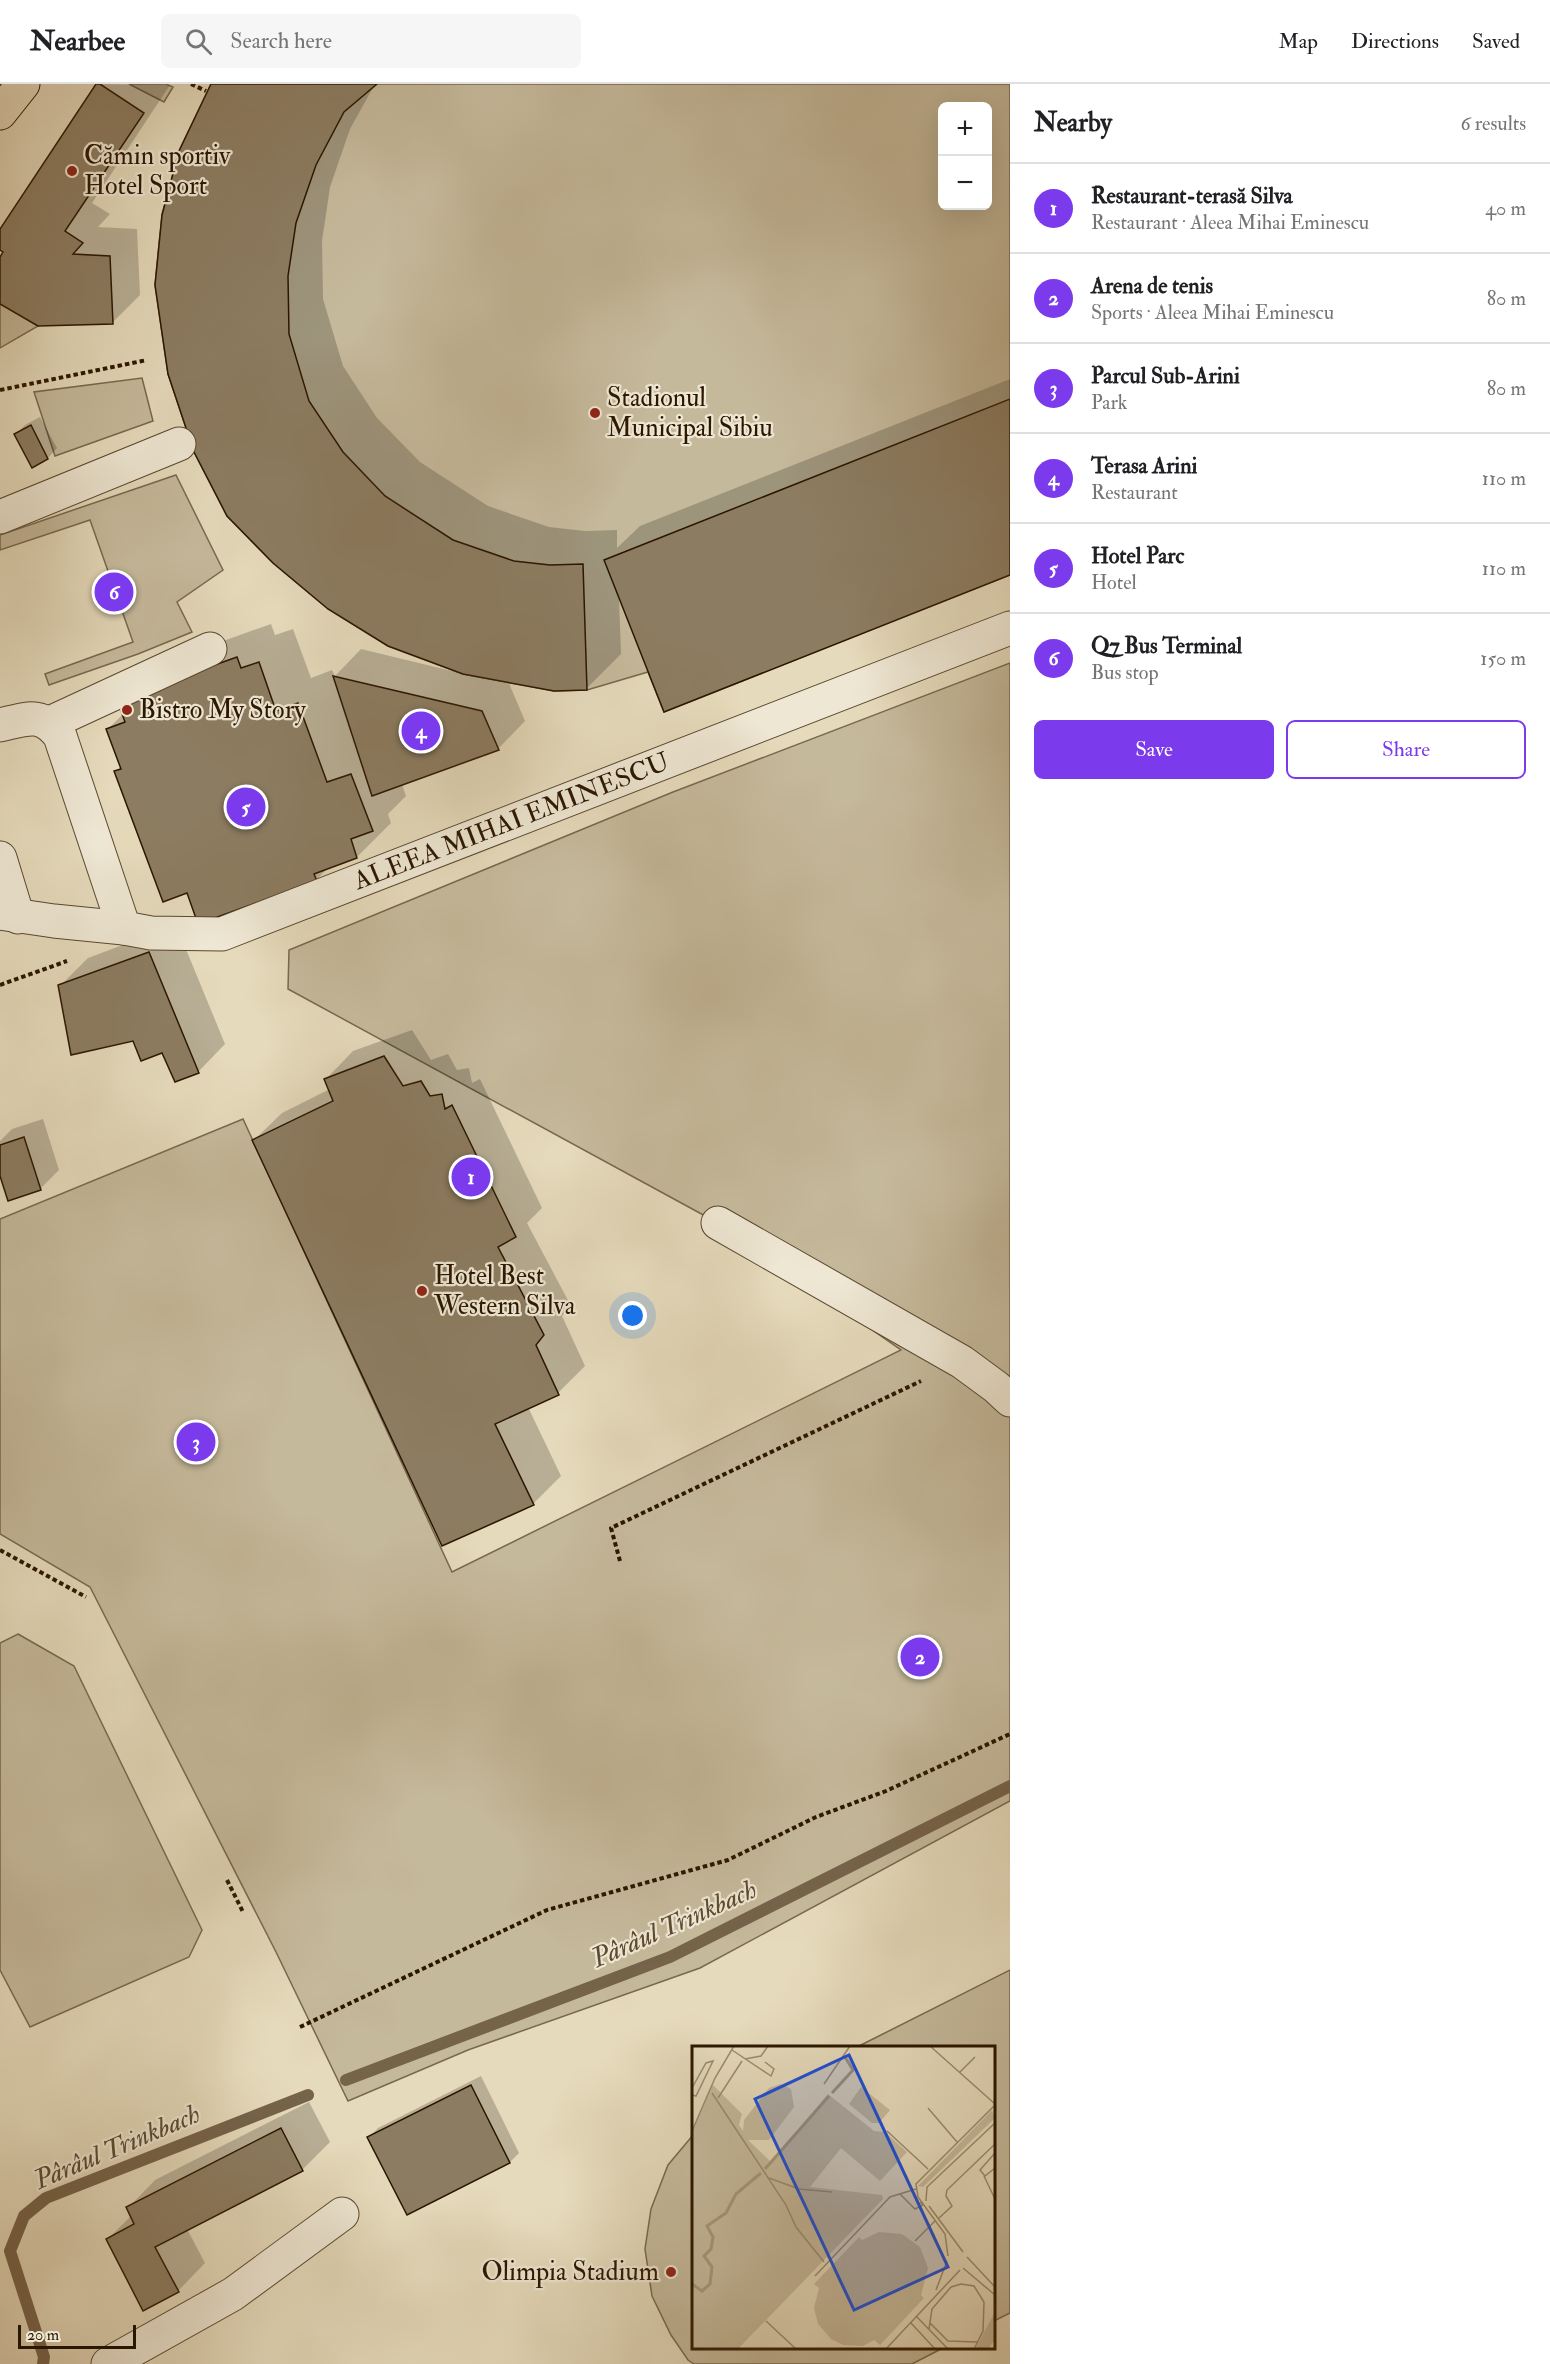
<!DOCTYPE html>
<meta charset="utf-8">
<style>
:root{--surface:#fff;--page:#f6f6f6;--text:#202124;--muted:#757577;--line:#e0e0e0;--accent:#7c3aed}
body{margin:0;font-family:"IM FELL Double Pica",serif;background:var(--page);color:var(--text)}
.controls{position:absolute;right:18px;top:18px;display:grid;overflow:hidden;border-radius:9px;box-shadow:0 6px 24px #0002}
.controls button{width:54px;height:54px;display:grid;place-items:center;padding:0;border:0;border-bottom:2px solid var(--line);background:var(--surface);color:var(--text);font:30px sans-serif}
.scale{position:absolute;left:18px;bottom:15px;width:118px;box-sizing:border-box;padding-left:6px;border:3px solid #2b1600;border-top:0;font-size:16px;line-height:21px;white-space:nowrap;color:#2b1600;-webkit-text-stroke:4px #eee7d3;paint-order:stroke}
.you{position:absolute;left:633px;top:1232px;width:21px;height:21px;margin:-15px;border:4px solid #fff;border-radius:50%;background:#1a73e8;box-shadow:0 0 0 9px #1a73e833}
.badge{display:grid;place-items:center;width:39px;height:39px;border-radius:50%;background:var(--accent);color:#fff;font-size:20px;font-weight:700}
.pin{position:absolute;translate:-50% -50%;border:3px solid #fff;box-shadow:0 2px 6px #0006}
.list{margin:0;padding:0;list-style:none}
h2{display:flex;justify-content:space-between;align-items:center;height:78px;margin:0;padding:0 24px;font-size:26px}
h2 small{font-size:20px;font-weight:400;color:var(--muted)}
.list li{display:grid;grid-template-columns:39px 1fr auto;gap:18px;align-items:center;box-sizing:border-box;height:90px;padding:0 24px;border-top:2px solid var(--line)}
.list b{display:block;font-size:22px;white-space:nowrap}
.list p{margin:0;font-size:20px;white-space:nowrap;color:var(--muted)}
.list em{font-size:20px;font-style:normal;color:var(--muted)}
.actions{display:flex;gap:12px;padding:18px 24px}
.actions a{flex:1;padding:14px 0;border:2px solid var(--accent);border-radius:9px;text-align:center;font-size:21px;color:var(--accent)}
.actions .main{background:var(--accent);color:#fff}
.icon{flex:none;width:33px;height:33px;fill:none;stroke:currentColor;stroke-width:2;stroke-linecap:round;stroke-linejoin:round}
.map{position:relative;flex:none;width:1010px;height:2280px;overflow:hidden}
header{display:flex;align-items:center;gap:36px;box-sizing:border-box;height:84px;padding:0 30px;background:var(--surface);border-bottom:2px solid var(--line)}
header strong{font-size:28px}
nav{display:flex;gap:33px;margin-inline-start:auto;font-size:21px}
.search{width:420px;height:54px;background:var(--page);display:flex;align-items:center;gap:15px;box-sizing:border-box;padding:0 21px;border-radius:9px;color:var(--muted);font-size:22px}
main{display:flex}
aside{flex:1;background:var(--surface)}
.map>svg:first-child{display:block}
.green{fill:#c5b99b;stroke:#78684e;stroke-width:1.5;fill-rule:evenodd}
.shadow{fill:#0003}
.lines{fill:none;stroke-linecap:round;stroke-linejoin:round}
.stream{stroke:#75634a;stroke-width:12}
.building{fill:#8c7c61;stroke:#2b1600;stroke-width:1.5}
.minor-casing{stroke:#5a472f;stroke-width:35}
.major-casing{stroke:#2b1600;stroke-width:35}
.path{stroke:#2b1600;stroke-width:4;stroke-dasharray:4.5 3;stroke-linecap:butt}
.minor{stroke:#eee7d3;stroke-width:33}
.major{stroke:#e5dabb;stroke-width:33}
.poi-dot{fill:#8f2418;stroke:#eee7d3;stroke-width:2}
.labels{text-anchor:middle;dominant-baseline:central;stroke-width:4.5;stroke-linejoin:round;paint-order:stroke}
.poi-label{font-size:26px;fill:#2b1600;stroke:#eee7d3;text-anchor:start}
.street-label{font-size:26px;fill:#2b1600;stroke:#eee7d3}
.water-label{font-size:27px;font-style:italic;fill:#5c4a31;stroke:#eee7d3}
.inset-river{fill:none;stroke:#a6977b;stroke-width:3}
.inset-road{fill:none;stroke:#9b8c70;stroke-width:1.5}
.view{fill:#1d4ed8;fill-opacity:0.15;stroke:#1d4ed8;stroke-width:3}
.inset-edge{fill:none;stroke:#2b1600;stroke-width:3}
</style>
<header>
<strong>Nearbee</strong>
<div class="search"><svg class="icon" aria-label="search" viewBox="0 0 24 24"><circle cx="10" cy="10" r="6"/><path d="M15 15l6 6"/></svg>Search here</div>
<nav><a>Map</a><a>Directions</a><a>Saved</a></nav>
</header>
<main>
<div class="map">
<svg width="1010" height="2280" viewBox="0 0 1010 2280">
<rect width="100%" height="100%" fill="#e5dabb"/>
<filter id="stains"><feTurbulence type="fractalNoise" baseFrequency=".00333" numOctaves="4"/><feColorMatrix values="0 0 0 0 .2 0 0 0 0 .09 0 0 0 0 .02 0 0 0 .5 -.17"/></filter>
<radialGradient id="worn" r=".72"><stop offset=".6" stop-color="#630" stop-opacity="0"/><stop offset="1" stop-color="#630" stop-opacity=".3"/></radialGradient>
<path class="green" d="M129 0H166L173 3 164 18Z
M211 0H1010V491L664 628 648 588 587 606 554 607 463 590 388 562 328 525 273 479 227 432 194 368 168 290 155 201 162 131 179 67ZM942 22H987V122H942Z
M0 220 38 242 0 264Z
M142 294 153 337 55 372 34 308Z
M176 391 223 486 177 518 192 548 138 570 49 601 45 590 133 558 90 436 0 466V451Z
M1010 579V1717L700 1884 468 1966 348 2017 276 1868 90 1503 0 1450V1135L243 1035 452 1488 901 1266 718 1139 288 905 289 866 673 708Z
M18 1550 74 1582 202 1846 189 1873 30 1943 0 1886V1559Z
M1010 1886V2229L994 2237 993 1964 857 1963Z
M693 2051V2264H943L912 2280H694L688 2276 671 2251 652 2212 645 2165 651 2125 668 2081Z"/>
<path class="shadow" d="M97 0 170 1 92 119 110 130 98 143 137 145 140 211 112 239 0 218V176L5 168 0 164V147Z
M213 0H375L350 45 330 103 322 157 323 215 343 282 377 334 420 378 488 422 549 443 585 447 617 446V464L640 442 1010 295V489L619 512 621 570 587 604 508 597 525 637 498 665 402 700 406 712 388 730 391 739 357 773 329 783 316 796 188 807 116 688 121 682 108 645 123 630 153 582 271 540 275 551 293 545 311 594 332 586 335 592 361 565 452 587 453 585 329 524Z
M40 333 57 364 48 374 32 382 16 350 25 341Z
M176 841 225 960 198 988 60 902 88 874Z
M412 946 431 976 448 970 457 986 469 984 472 999 480 995 542 1124 527 1139 571 1222 562 1232 585 1282 558 1309 528 1323 561 1392 533 1420 442 1460 254 1056 282 1029 330 1005 326 995 353 967Z
M43 1035 59 1086 40 1105 0 1087V1057L12 1045Z
M481 1992 519 2069 510 2078 407 2129 369 2053 378 2044Z
M309 2018 330 2058 302 2086 187 2145 205 2179 178 2207 108 2155 132 2131 128 2124 155 2096Z"/>
<g class="lines">
<path class="stream" d="M346 1996 670 1873 1010 1702
M43 2280 44 2273 10 2167 24 2132 46 2114 308 2011"/>
</g>
<path class="building" d="M96 0H100L144 29 65 147 83 159 73 170 110 172 113 240 38 242 0 220V173L3 168 0 166V145Z
M211 0H377L344 28 316 81 296 139 288 192 289 250 309 317 343 368 385 412 453 456 514 477 550 481 583 480 587 606 554 607 463 590 388 562 328 525 273 479 227 432 194 368 168 290 155 201 162 131 179 67Z
M1010 315V491L664 628 604 476Z
M31 341 48 375 32 384 14 350Z
M237 573 241 584 259 578 276 627 298 619 327 698 351 690 373 747 351 755 357 774 314 790 317 797 198 840 187 809 163 818 114 687 121 685 106 645 125 638 117 616Z
M333 592 482 627 499 666 372 712Z
M149 868 199 989 175 998 162 969 141 977 133 957 71 971 58 901Z
M384 972 403 1002 421 997 430 1012 442 1010 445 1025 452 1021 516 1153 498 1163 544 1251 536 1261 559 1311 495 1340 534 1421 442 1462 252 1056 333 1017 324 995Z
M24 1053 41 1106 8 1117 0 1092V1061Z
M471 2001 510 2079 407 2131 367 2053Z
M281 2044 303 2087 155 2163 179 2208 143 2227 106 2155 134 2140 126 2123Z"/>
<g class="lines">
<g class="minor-casing">
<g id="minor">
<path d="M0 433 179 360"/>
<path d="M50 639 210 565"/>
<path d="M0 641C27 635 41 627 60 652L124 844"/>
<path d="M0 774 18 833"/>
<path id="s1" d="M0 829 54 837 124 844 151 849 222 850 1010 544"/>
<path d="M718 1139 962 1278 996 1303 1010 1316"/>
<path d="M108 2280 233 2210 342 2130"/>
</g>
</g>
<g class="major-casing">
<path id="major" d="M0 29 23 0"/>
</g>
<path class="path" d="M191 0 206 7
M0 306 147 276
M0 901 67 877
M0 1466 86 1513
M620 1477 611 1444 921 1297
M227 1796 243 1828
M300 1943 547 1826 728 1776 816 1733 886 1707 1010 1650"/>
<use href="#minor" class="minor"/>
<use href="#major" class="major"/>
</g>
<g class="poi-dot">
<circle cx="72" cy="87" r="6"/>
<circle cx="595" cy="329" r="6"/>
<circle cx="127" cy="626" r="6"/>
<circle cx="422" cy="1207" r="6"/>
<circle cx="671" cy="2188" r="6"/>
</g>
<g class="labels">
<g class="poi-label">
<text x="84" y="72">Cămin sportiv<tspan x="84" dy="30">Hotel Sport</tspan></text>
<text x="607" y="314">Stadionul<tspan x="607" dy="30">Municipal Sibiu</tspan></text>
<text x="139" y="626">Bistro My Story</text>
<text x="434" y="1192">Hotel Best<tspan x="434" dy="30">Western Silva</tspan></text>
<text x="659" y="2188" text-anchor="end">Olimpia Stadium</text>
</g>
<g class="street-label">
<text stroke="none"><textPath href="#s1" startOffset="534">ALEEA MIHAI EMINESCU</textPath></text>
</g>
<g class="water-label">
<text transform="translate(674 1840) rotate(-24)">Pârâul Trinkbach</text>
<text transform="translate(117 2063) rotate(-23)">Pârâul Trinkbach</text>
</g>
</g>
<g transform="translate(692 1962)">
<rect width="303" height="303" fill="#e5dabb"/>
<path d="M20 38 50 68 47 79 51 85 52 74 77 42 89 38 99 43 102 61 77 94H56L79 116 136 48 182 85 193 86 215 106 188 135 149 102 118 141 190 149 191 153 46 303H0V85ZM169 41 198 64 187 77H180L157 58ZM300 64 303 72 231 141 226 140ZM187 186 210 188 228 201 236 222 229 249 232 252 188 299 182 294 171 300 151 299 139 293 126 278 122 262 127 242 122 238 167 191 170 194ZM303 266V294L296 303H283Z" fill="#c5b99b"/>
<path class="inset-river" d="M140 47 161 24 153 11M73 123 137 50M0 238 10 245 18 238 20 221 12 210 19 203 21 191 15 180 34 167 44 148 69 127"/>
<path class="inset-road" d="M238 0 303 58M40 4 79 30 82 23 73 16M53 13 69 10 76 0M268 26 283 11M132 38 158 0M0 42 14 17 21 15 4 50 0 49M20 47 94 159 104 181 132 216M26 52 50 15M236 62 265 96M0 85 23 32 42 0M195 85 236 123M303 107 288 124 293 130 303 122M292 130 303 153M77 132 107 143 140 146M208 148 223 163 231 159 228 156M234 155 235 141 303 77M237 160 271 206M247 172 260 160 254 150 255 144 303 98M223 195 243 175M256 210 253 188 226 151 224 138 303 59M275 211 303 241M271 222 303 249M123 230 198 151 224 143M244 244 255 215M224 270 256 303M74 275 104 303M219 277 243 303M238 277 256 295 285 296M237 283 240 263 259 241 269 238 282 240 292 256 291 285 282 303M194 303 268 224"/>
<path class="view" d="M157 9 256 221 162 264 63 53Z"/>
<rect width="303" height="303" class="inset-edge"/>
</g>
<rect width="100%" height="100%" filter="url(#stains)"/>
<rect width="100%" height="100%" fill="url(#worn)"/>
</svg>
<div class="controls">
<button>+</button>
<button>−</button>
</div>
<div class="scale">20 m</div>
<div class="you"></div>
<div class="pin badge" style="left:471px;top:1093px">1</div>
<div class="pin badge" style="left:920px;top:1573px">2</div>
<div class="pin badge" style="left:196px;top:1358px">3</div>
<div class="pin badge" style="left:421px;top:647px">4</div>
<div class="pin badge" style="left:246px;top:723px">5</div>
<div class="pin badge" style="left:114px;top:508px">6</div>
</div>
<aside>
<h2>Nearby<small>6 results</small></h2>
<ul class="list">
<li><span class="badge">1</span><div><b>Restaurant-terasă Silva</b><p>Restaurant · Aleea Mihai Eminescu</p></div><em>40 m</em></li>
<li><span class="badge">2</span><div><b>Arena de tenis</b><p>Sports · Aleea Mihai Eminescu</p></div><em>80 m</em></li>
<li><span class="badge">3</span><div><b>Parcul Sub-Arini</b><p>Park</p></div><em>80 m</em></li>
<li><span class="badge">4</span><div><b>Terasa Arini</b><p>Restaurant</p></div><em>110 m</em></li>
<li><span class="badge">5</span><div><b>Hotel Parc</b><p>Hotel</p></div><em>110 m</em></li>
<li><span class="badge">6</span><div><b>Q7 Bus Terminal</b><p>Bus stop</p></div><em>150 m</em></li>
</ul>
<div class="actions"><a class="main">Save</a><a>Share</a></div>
</aside>
</main>
